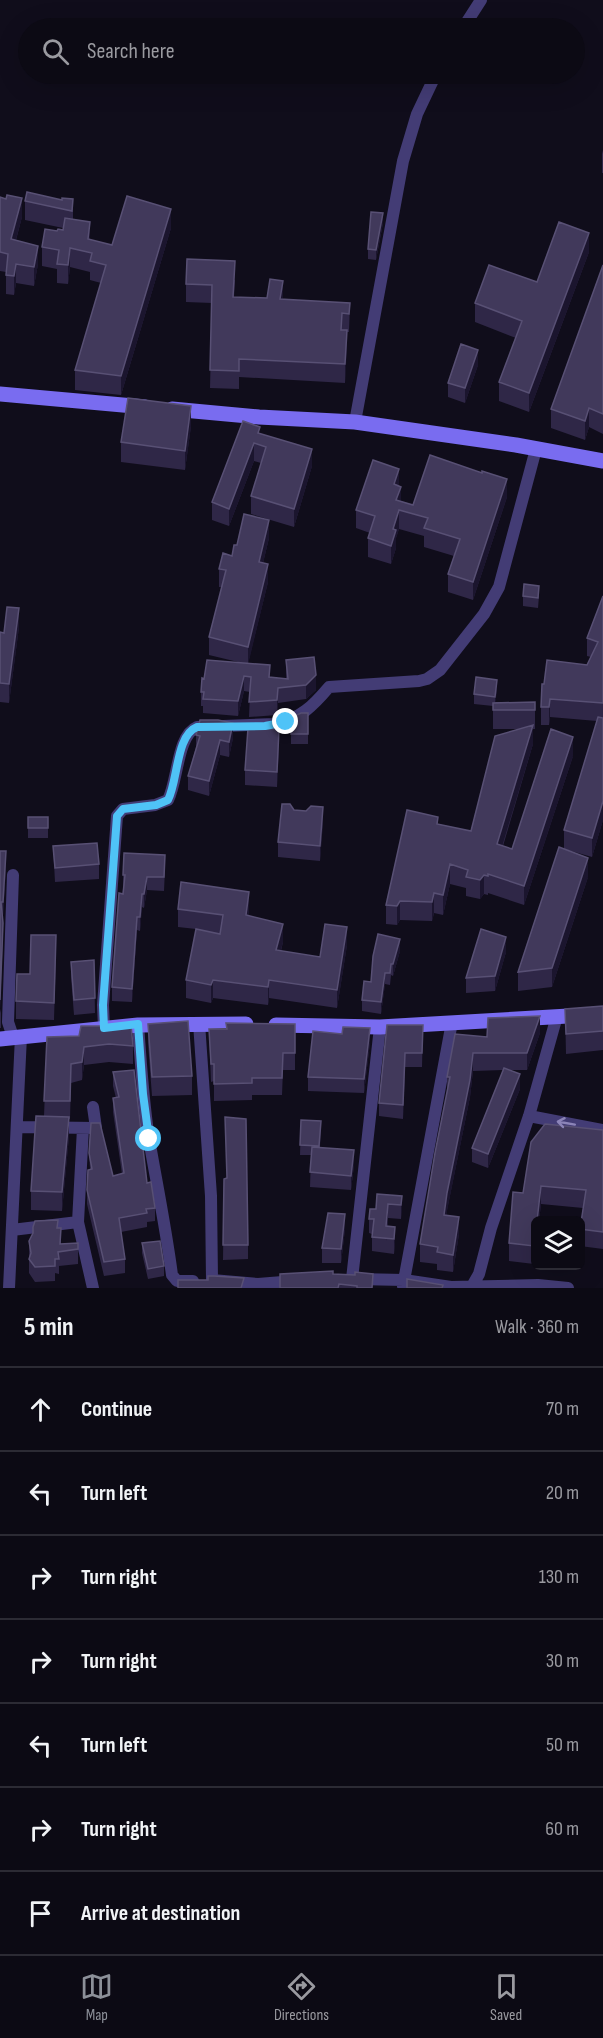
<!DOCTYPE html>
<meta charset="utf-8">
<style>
:root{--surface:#0c0a14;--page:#1a1822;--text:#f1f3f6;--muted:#9a9aa0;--line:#2c2b34;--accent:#8c9099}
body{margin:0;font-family:"Sofia Sans Condensed",sans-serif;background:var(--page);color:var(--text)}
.controls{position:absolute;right:18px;bottom:18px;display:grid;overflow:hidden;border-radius:9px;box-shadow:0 6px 24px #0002}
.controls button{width:54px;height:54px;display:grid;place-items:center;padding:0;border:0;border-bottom:2px solid var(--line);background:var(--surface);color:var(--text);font:30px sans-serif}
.stop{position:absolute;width:18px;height:18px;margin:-14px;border:4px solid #4fc3f7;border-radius:50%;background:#fff}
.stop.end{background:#4fc3f7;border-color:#fff;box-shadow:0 2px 6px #0008}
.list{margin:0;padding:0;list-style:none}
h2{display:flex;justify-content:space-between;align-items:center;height:78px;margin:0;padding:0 24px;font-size:26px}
h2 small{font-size:20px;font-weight:400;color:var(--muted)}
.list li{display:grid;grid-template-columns:39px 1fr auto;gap:18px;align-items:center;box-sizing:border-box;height:84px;padding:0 24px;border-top:2px solid var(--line)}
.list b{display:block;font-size:22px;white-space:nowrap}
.list em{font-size:20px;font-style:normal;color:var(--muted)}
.icon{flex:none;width:33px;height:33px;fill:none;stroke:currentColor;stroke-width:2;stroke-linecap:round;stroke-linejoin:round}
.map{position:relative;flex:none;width:603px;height:1288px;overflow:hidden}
.search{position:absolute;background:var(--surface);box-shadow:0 6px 24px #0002;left:18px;right:18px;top:18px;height:66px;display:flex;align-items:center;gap:15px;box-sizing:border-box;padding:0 21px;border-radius:33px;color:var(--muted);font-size:22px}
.sheet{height:666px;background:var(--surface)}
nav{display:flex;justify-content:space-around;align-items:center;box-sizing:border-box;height:84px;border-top:2px solid var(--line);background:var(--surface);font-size:16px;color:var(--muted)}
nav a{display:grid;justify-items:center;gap:3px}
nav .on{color:var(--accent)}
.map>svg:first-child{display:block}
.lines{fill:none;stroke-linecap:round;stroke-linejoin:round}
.street{stroke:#433c75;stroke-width:12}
.secondary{stroke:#796cf0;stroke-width:15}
.wall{fill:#2f2747}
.shaded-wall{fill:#1b152e}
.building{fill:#41395b;stroke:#585074;stroke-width:1.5}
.oneway{stroke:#8c84b8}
.route{stroke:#4fc3f7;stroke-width:8}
</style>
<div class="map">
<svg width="603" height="1288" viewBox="0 0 603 1288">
<rect width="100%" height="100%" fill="#100d1b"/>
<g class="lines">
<path class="street" d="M463 28 481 0
M355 422 403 161 417 114 436 74
M13 875 8 1022 13 1037
M199 1023 211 1196 212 1280 258 1284 295 1281
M138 1025C141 1063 143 1101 149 1139 157 1185 166 1229 172 1275L177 1281H193
M104 1028 103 1005 117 816 123 809 155 805 168 800C178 781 177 735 197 727L276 724C301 718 313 706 329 687L419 681 427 679 440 670 484 614 499 587 536 449
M529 1116 603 1130
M17 1127 96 1128 93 1107
M83 1128 78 1222 93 1288
M12 1230 78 1222
M352 1279 380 1027
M357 1279 404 1280 451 1287 538 1285 568 1288
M403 1286 452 1022
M9 1288 21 1036
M471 1288 479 1274 491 1228 529 1116 557 1016"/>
<path class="secondary" d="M0 394 145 407
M172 409 259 417 355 422 516 445 603 461
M276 1025 380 1027 603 1014
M0 1039 138 1025 246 1024"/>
</g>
<path class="wall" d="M603 150V173H602V154Z
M0 197 22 217 16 240 38 264 34 286 16 283 14 295 6 294V272L0 271Z
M73 199V219L90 240 112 245 171 228 121 395 75 390V370L101 283 90 280V272L70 267 68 284 57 283V269L42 266V247L57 231 63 230V228L25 220V201Z
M383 223 376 260 368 259V249Z
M589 252 529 412 499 401V382L516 338 475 322V303L537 282Z
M603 265V434L589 427 585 440 551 428V409Z
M235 280 234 297 350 303 349 332H347L345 383 239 377V389L210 388 212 303 186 302V284Z
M478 365 465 403 448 397V383Z
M191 426 185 470 121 462V442Z
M260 433 312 466 294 527 251 514V496L261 463 254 461 229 526 212 520V502Z
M399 486 401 501 413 505 507 497 473 600 448 592V574L454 556 424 547V536L399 529 396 538V548L391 564 368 557V538L370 533 356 528V510Z
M269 538 263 563 268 582 248 663 270 677 286 679V660L316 690 306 699 278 703 277 715 249 717 250 692 244 691 238 716 203 713V706H201V692L204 679 238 662 209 655V637L222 587H219V569L232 556 237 545Z
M523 596H539L538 608 523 606Z
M603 596V820L592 857 564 849V830L597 721 550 717 549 725H541V707L544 684 587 665 591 657 587 656V638Z
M19 627 9 703 0 702V632L4 633Z
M497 690 495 702H535V729H533V744L503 846 512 849 573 756 524 905 488 893V895L484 894 480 899 466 896V888L450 884 443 915 434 913 432 921 400 920 397 925 386 924V905L438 824 471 831 519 729H493V706L474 704V694Z
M308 713V744H291V718Z
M196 735 233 738 229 757 220 755 209 796 188 790V776L196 747Z
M279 744 277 787 245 785V770Z
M294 810 323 822 320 861 278 857V842Z
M28 817H48V838H28Z
M53 846 99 864V879L55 882Z
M0 851 6 866 3 916H2L3 938 0 1009 1 1013V1028H0Z
M165 869 164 891 147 890 144 908 142 907 140 931 137 930 132 1002 112 1001V987L123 889V875Z
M588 877 552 987 518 991V972Z
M178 909 249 910 248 916 283 942 281 951 320 957 347 945 337 1008 269 998 268 1005 213 998 211 1003 186 998V980L196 929 178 927Z
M400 951 393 976 391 975 390 985 385 984 381 1014 362 1011V1000L371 982Z
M506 952 495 991 466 993V978Z
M56 953 54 1020 16 1019V1001L30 974Z
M94 960 95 1013 74 1015 71 977V962Z
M603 1006V1050L566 1054 565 1009Z
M148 1024 192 1076V1095L152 1096 148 1043Z
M295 1024V1070H283L282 1095H252V1100L214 1101V1081L211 1082 209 1029Z
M387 1025H423L422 1067H405L403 1119 379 1116V1103Z
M540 1033 527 1070H511L520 1089 488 1168 472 1162V1148L503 1070 473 1071 470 1097 446 1215 459 1234 453 1272 437 1270V1264L420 1262V1244L447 1091V1077L487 1037Z
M47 1037 133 1046V1064L109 1062 84 1065 82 1080 71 1083 70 1119H69V1136L62 1211 31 1210V1191L44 1116Z
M370 1042 364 1093 308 1091V1077Z
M113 1072 155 1208V1221L147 1222V1227L121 1232 125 1259V1273L104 1276 87 1204V1190L90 1169 89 1153 113 1176 122 1174 113 1112V1098H116L113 1086Z
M301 1120 321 1121 320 1147 354 1165 351 1190 310 1187 311 1155H300Z
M603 1130V1249L580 1246V1227L583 1208 541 1204 539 1221H536L534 1264 509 1261V1243L523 1193Z
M227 1178 248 1245V1259L223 1260 224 1179Z
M402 1196 401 1219 388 1218V1227L395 1242 394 1254 372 1251V1234L369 1233V1219L376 1209Z
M58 1228 61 1244 78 1243V1264L59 1266V1274L55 1273V1281L35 1282 29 1273V1241Z
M345 1229 341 1263H322V1248Z
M142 1243 164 1266V1276L148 1279 142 1253Z
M333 1274 373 1288H280Z"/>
<path class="shaded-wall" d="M22 198V217L11 258V239Z
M171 209V228L121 395V376Z
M383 213V223L376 260V250Z
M90 222V241L88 239Z
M589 233V252L529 412V393Z
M38 246V264L34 286V267Z
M70 248V267L68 284V265Z
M16 264V283L14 295V276Z
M283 281V299H280Z
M347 330V349L345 383V364Z
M478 350V365L465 403V388Z
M191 406V426L185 470V451Z
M589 408V427L585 440V421Z
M254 443V461L229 526V509Z
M312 449V466L294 527V509Z
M399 469V487L394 484Z
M507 479V497L473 600V582Z
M401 487V505L399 511V529L396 538V548L391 564V546L396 500Z
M269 520V538L259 580V562Z
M268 564V582L248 665V647Z
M19 608V627L9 703V684Z
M316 675V690L306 699V685Z
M244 676V691L238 716V701Z
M497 680V690L495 707V697Z
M278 688V703L277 715V700Z
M550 699V717L549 725V707Z
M233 723V738L229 757V742Z
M533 725V744L497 863V844Z
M279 729V744L277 787V772Z
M573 737V756L524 905V886Z
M220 740V755L209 796V781Z
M603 801V820L592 857V838Z
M323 807V822L320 861V846Z
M6 851V866L3 916V902Z
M588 858V877L552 987V968Z
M450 864V884L443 915V895Z
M484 875V894L480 899V880Z
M147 877V890L144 908V894Z
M249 892V910L246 933V915Z
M434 893V913L432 921V902Z
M142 894V907L140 931V917Z
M400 901V920L397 925V906Z
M137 917V930L132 1002V989Z
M283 924V942L276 968V950Z
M347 927V945L337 1008V990Z
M506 937V952L495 991V976Z
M400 939V951L393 976V964Z
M385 973V984L381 1014V1002Z
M213 980V998L211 1003V985Z
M269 980V998L268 1005V987Z
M540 1016V1033L527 1070V1053Z
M370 1028V1042L364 1093V1079Z
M84 1047V1065L82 1080V1062Z
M405 1053V1067L403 1119V1105Z
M473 1053V1071L470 1097 447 1211 444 1232V1215L447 1193Z
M520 1074V1089L488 1168V1154Z
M69 1117V1136L62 1211V1192Z
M354 1150V1165L351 1190V1176Z
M541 1186V1204L539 1221H537Z
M402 1196V1211L401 1219V1205Z
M388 1204V1218L386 1241V1226Z
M345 1214V1229L341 1263V1249Z
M459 1217V1234L453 1272V1255Z
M395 1227V1242L394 1254V1239Z
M536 1233V1251L534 1264V1246Z"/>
<path class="building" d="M27 192 62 200V198L73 199 72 211 25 201Z
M7 195 22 198 11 239 38 246 34 267 16 264 14 276 6 275 8 254 0 252V197L6 199Z
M127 196 171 209 121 376 75 370 106 265 90 261 92 253 70 248 68 265 57 264 59 250 42 247 45 229 57 231 58 229 63 230 65 218 90 222 88 239 112 245Z
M371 212 383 213 376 250 368 249Z
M559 222 589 233 529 393 499 382 522 321 475 303 489 265 537 282Z
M187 259 235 261 233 297 267 298 270 279 283 281 280 299 350 303 349 314 342 313 341 330H347L345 364 239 359V371L210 370 212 285 186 284Z
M603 265V414L589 408 585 421 551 409Z
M461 344 478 350 465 388 448 383Z
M128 398 191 406 185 451 121 442Z
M243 421 260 427 258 433 312 449 294 509 251 496 266 447 254 443 229 509 212 502Z
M430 455 482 473V471L507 479 473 582 448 574 460 539 424 528 428 518 399 510 393 529 396 530 391 546 368 538 375 516 356 510 373 460 399 469 394 484 401 487 396 500 413 505Z
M244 514 269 520 259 562 268 564 248 647 209 637 226 570 219 569 223 553 232 556 234 545H237Z
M524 584 539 586 538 598 523 596Z
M603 596V703L550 699 549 707H541L542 684H544L547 660 587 665 598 642 587 638Z
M7 607 19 608 9 684 0 683V632L4 633Z
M314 657 316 675 306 685 278 688 277 700 249 702 251 677 244 676 238 701 203 699 204 692H201L202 678 204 679 207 660 270 665 269 677 288 679 286 660Z
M476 677 497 680 495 697 474 694Z
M535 702V710H493V703Z
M301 713H308V734H291V718Z
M598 717 603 718V801L592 838 564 830Z
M200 720H218L233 723 229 742 220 740 209 781 188 776 200 736 196 735Z
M533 725 497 844 512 849 551 729 573 737 524 886 488 874V876L484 875 480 880 466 877 468 870 450 864 443 895 434 893 432 902 400 901 397 906 386 905 407 810 438 817 437 824 471 831 495 736Z
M248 728 279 729 277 772 245 770Z
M282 804H290L294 810 306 811 311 806 323 807 320 846 278 842Z
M28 817H48V828H28Z
M97 843 99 864 55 868 53 846Z
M559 847 588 858 552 968 518 972Z
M0 851H6L3 902H1L3 923 0 1000Z
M124 853 165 855 164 877H147L144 894H142L140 917H137L132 989 112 987 119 893 123 894 125 875H123Z
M181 882 249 892 246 915 283 924 276 950 320 957 325 924 347 927 337 990 269 980 268 987 213 980 211 985 186 980 196 929 220 934 223 915 178 909Z
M481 929 506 937 495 976 466 978Z
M378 934 400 939 393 964H391L390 973H385L381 1002 362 1000 364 981 371 982 373 956Z
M31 935H56L54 1003 16 1001 17 974H30Z
M94 960 95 998 74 1000 71 962Z
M603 1006V1031L566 1034 565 1009Z
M540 1016 527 1053H473L470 1080 447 1193 444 1215 459 1217 453 1255 437 1252 438 1247 420 1244 435 1153 450 1077H447L455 1034 487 1037 488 1018Z
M188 1021 192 1076 152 1077 148 1024Z
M226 1023 295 1024V1053H283L282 1078H252V1083L214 1084V1064H211L209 1029H227Z
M115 1024 131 1025 133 1046 109 1044 84 1047 82 1062 71 1064 70 1101H44L47 1037 79 1036 81 1026H115Z
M387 1025H423L422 1053H405L403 1105 379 1103Z
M343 1027 370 1028 364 1079 308 1077 313 1031 342 1034Z
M504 1068 520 1074 488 1154 472 1148Z
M134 1070 147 1183 151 1182 155 1208 146 1209 147 1213 119 1218 125 1259 104 1262 87 1190 88 1170 92 1169 89 1153 91 1123H100L113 1176 124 1173 113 1098 119 1097 113 1072Z
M36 1116 69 1117 62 1192 31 1191Z
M225 1117 246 1119 248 1245H223L224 1179 227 1178Z
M301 1120 321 1121 319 1146 300 1145Z
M545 1124 603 1130V1232L580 1229 586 1190 541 1186 537 1221H536L534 1246 509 1243 513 1192 523 1193 531 1142Z
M312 1147 354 1150 351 1176 310 1172Z
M377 1194 402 1196 401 1205 388 1204 386 1226 395 1227 394 1239 372 1237 374 1219H369L370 1209H376Z
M328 1213 345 1214 341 1249 322 1248Z
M58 1220 57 1228H61L60 1244 78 1243V1249L58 1252 59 1259H55V1266L35 1267 29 1259 31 1253 29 1241 33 1233V1227L35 1221Z
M160 1241 164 1266 148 1269 142 1243Z
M333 1271V1274L355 1275V1272L373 1274 372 1288H357V1286L339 1284 338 1288H280V1274Z
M208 1276H214L244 1278 241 1288H178V1280H208Z
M407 1279 443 1285 442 1288H407Z"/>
<defs><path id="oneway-shaft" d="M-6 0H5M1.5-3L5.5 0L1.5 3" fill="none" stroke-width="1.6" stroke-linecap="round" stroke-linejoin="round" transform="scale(1.5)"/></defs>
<use class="oneway" href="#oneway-shaft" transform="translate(566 1123) rotate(-170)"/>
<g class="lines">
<path class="route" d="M149 1139 143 1094 138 1024 104 1028 103 1005 117 816 123 809 156 805 168 800C178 781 176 735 197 727L265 726 286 722"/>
</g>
</svg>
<div class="controls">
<button><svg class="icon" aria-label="layers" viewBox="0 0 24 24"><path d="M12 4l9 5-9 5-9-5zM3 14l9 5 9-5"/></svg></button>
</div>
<div class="stop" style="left:149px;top:1139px"></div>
<div class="stop end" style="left:286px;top:722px"></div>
<div class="search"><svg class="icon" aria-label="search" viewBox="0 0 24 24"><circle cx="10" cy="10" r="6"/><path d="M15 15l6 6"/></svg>Search here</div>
</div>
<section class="sheet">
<h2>5 min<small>Walk · 360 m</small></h2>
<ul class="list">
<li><svg class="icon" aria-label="ahead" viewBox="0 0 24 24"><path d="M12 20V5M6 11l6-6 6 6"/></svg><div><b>Continue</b></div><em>70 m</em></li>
<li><svg class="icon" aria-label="left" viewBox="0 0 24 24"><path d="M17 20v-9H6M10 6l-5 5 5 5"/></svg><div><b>Turn left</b></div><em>20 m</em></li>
<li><svg class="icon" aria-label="right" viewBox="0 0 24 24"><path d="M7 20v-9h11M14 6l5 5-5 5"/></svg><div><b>Turn right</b></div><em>130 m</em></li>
<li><svg class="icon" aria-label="right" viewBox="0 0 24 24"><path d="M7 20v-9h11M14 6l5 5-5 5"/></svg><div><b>Turn right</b></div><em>30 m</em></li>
<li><svg class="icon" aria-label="left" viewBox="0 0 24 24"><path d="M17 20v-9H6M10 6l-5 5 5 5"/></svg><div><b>Turn left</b></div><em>50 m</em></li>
<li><svg class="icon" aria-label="right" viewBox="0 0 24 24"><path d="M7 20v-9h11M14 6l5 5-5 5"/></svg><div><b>Turn right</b></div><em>60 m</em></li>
<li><svg class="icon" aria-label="arrive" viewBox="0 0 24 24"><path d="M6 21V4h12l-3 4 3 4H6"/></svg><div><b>Arrive at destination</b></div></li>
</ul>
</section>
<nav>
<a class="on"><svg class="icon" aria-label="map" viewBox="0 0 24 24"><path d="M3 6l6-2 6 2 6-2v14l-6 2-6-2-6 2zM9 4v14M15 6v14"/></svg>Map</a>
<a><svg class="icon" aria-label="directions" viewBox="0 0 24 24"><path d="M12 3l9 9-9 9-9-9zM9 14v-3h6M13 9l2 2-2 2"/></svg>Directions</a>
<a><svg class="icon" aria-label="saved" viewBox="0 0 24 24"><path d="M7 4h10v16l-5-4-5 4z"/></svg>Saved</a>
</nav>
